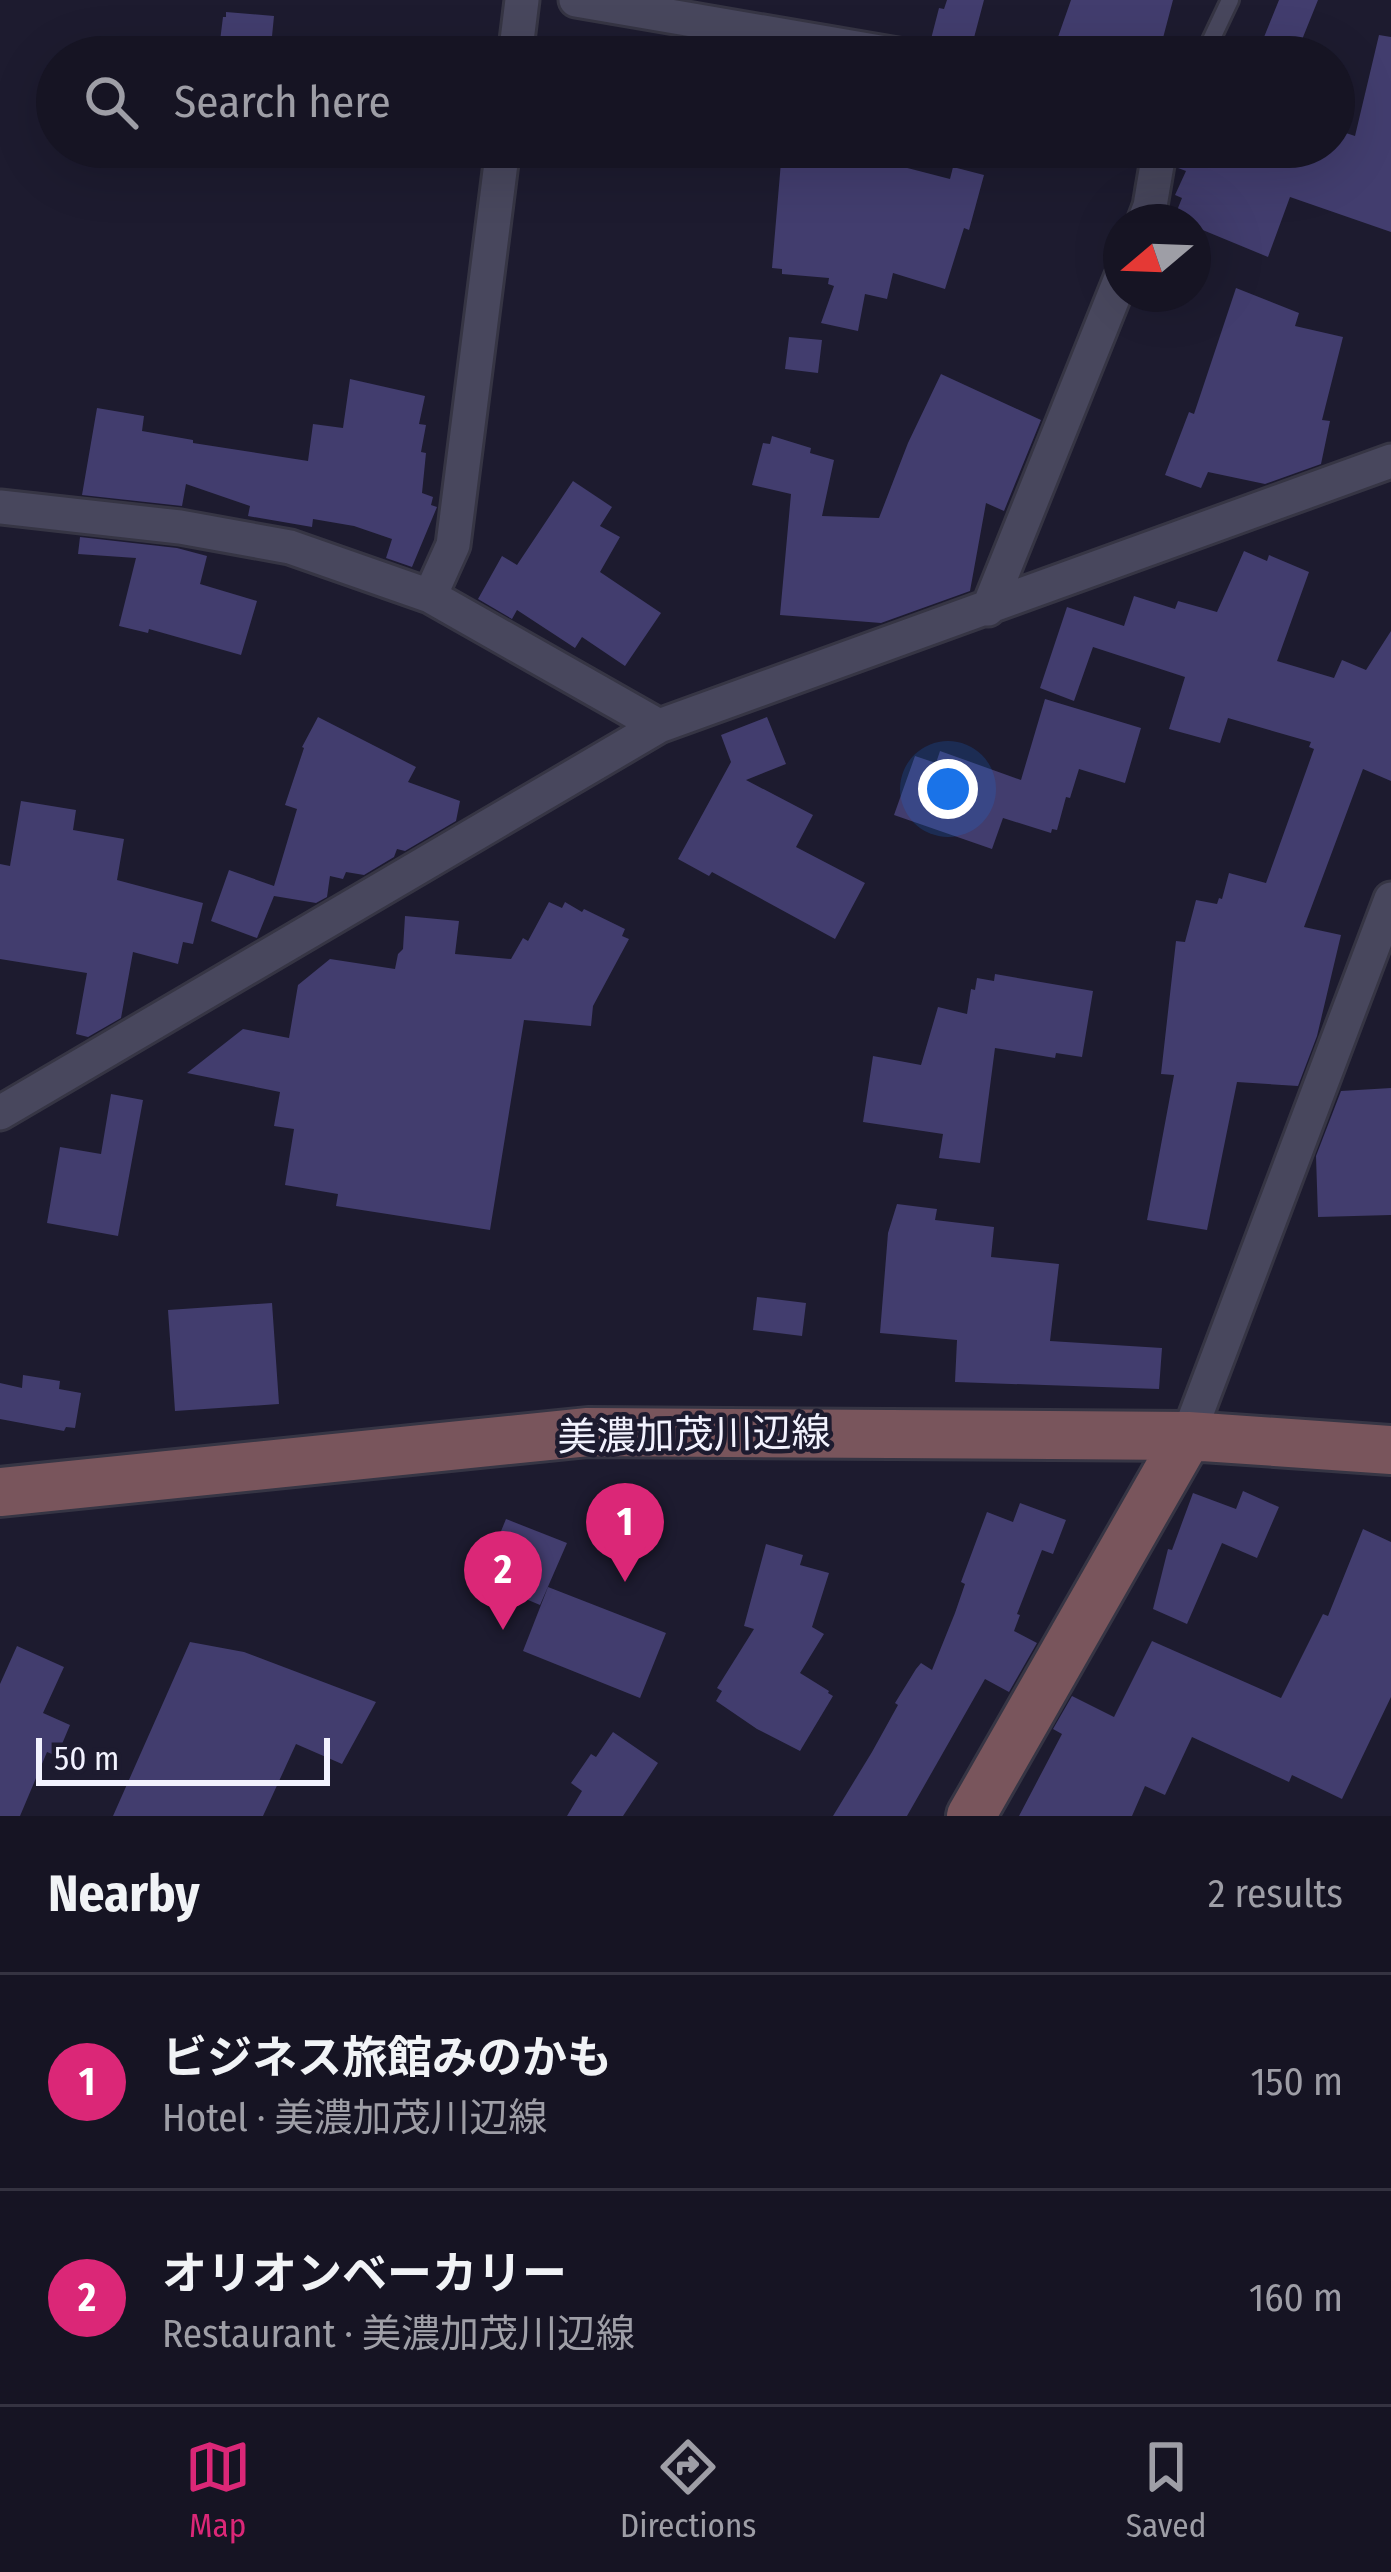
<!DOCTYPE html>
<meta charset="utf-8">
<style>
:root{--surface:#161423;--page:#1f1d2b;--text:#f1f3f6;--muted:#9e9ea6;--line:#353341;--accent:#db2777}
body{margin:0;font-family:"Fira Sans Condensed","Noto Sans JP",sans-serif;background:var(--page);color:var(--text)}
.compass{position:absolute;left:1103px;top:204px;width:108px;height:108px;border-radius:50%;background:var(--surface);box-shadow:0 12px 48px #0002;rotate:251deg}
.scale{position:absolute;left:36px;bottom:30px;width:294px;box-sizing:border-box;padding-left:12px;border:6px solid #f2f2fe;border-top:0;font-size:33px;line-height:42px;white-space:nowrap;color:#f2f2fe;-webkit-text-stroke:9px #1d1b2f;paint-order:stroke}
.you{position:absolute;left:948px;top:789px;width:42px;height:42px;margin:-30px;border:9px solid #fff;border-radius:50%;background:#1a73e8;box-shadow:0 0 0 18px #1a73e833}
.badge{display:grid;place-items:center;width:78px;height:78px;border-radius:50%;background:var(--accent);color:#fff;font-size:39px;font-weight:700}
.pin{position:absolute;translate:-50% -99px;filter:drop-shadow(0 3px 6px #0008)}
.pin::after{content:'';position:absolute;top:63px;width:42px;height:36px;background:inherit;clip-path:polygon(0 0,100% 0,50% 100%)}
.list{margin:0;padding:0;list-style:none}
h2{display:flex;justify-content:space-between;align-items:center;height:156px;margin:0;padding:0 48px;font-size:51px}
h2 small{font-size:39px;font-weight:400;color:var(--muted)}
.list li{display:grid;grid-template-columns:78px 1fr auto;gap:36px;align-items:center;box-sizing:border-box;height:216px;padding:0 48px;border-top:3px solid var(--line)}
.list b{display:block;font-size:45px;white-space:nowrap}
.list p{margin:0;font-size:39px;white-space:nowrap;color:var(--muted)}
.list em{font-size:39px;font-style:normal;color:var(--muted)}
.icon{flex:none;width:66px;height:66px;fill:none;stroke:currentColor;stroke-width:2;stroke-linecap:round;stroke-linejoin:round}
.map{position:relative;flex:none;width:1391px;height:1816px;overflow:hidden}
.search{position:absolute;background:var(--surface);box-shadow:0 12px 48px #0002;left:36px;right:36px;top:36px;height:132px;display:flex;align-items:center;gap:30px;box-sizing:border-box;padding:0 42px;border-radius:66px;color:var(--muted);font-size:45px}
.sheet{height:588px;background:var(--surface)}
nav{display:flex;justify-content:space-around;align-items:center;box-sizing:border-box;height:168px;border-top:3px solid var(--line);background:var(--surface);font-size:33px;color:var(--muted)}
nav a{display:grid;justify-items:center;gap:6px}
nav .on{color:var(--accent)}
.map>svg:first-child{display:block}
.building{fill:#423d6e}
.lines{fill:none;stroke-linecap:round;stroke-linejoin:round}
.lane-casing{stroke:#363544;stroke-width:22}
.street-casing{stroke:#363544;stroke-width:39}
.secondary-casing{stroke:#363544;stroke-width:54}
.lane{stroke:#48475d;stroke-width:16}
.street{stroke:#48475d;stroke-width:33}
.secondary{stroke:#79555c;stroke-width:48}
.labels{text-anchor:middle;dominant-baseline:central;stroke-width:9;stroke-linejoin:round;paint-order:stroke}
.street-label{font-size:39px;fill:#f2f2fe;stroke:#1d1b2f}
</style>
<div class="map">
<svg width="1391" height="1816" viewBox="0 0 1391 1816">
<rect width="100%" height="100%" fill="#1d1b2f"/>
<path class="building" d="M947 0H984L971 49 931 39 939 8 944 9Z
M1071 0H1173L1158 57H1051Z
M1279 0H1318L1295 57H1256Z
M226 12 274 16 270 57H218L223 17H226Z
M1379 35 1391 37V232L1290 197 1268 257 1193 226V222L1174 218 1182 198 1175 195 1186 171 1178 168 1181 147H1334V129L1355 136Z
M817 147H826L950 179 953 167 984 175 969 230 964 228 945 289 893 273 887 299 865 294 858 331 821 323 834 286 828 284 829 278 782 274V269L772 268 781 162 810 167 811 156 816 157Z
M1236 288 1299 313 1295 326 1343 337 1322 420 1330 421 1321 464 1265 484 1208 472 1201 488 1165 475 1189 412 1194 414Z
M789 337 822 340 818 373 785 369Z
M941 374 1041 420 1004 511 986 503 970 591 881 623 780 615 791 494 752 485 763 443 770 444 772 436 811 448 810 453 834 460 822 516 879 518 908 443Z
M350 379 425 396 419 424 426 425 421 452 426 453 422 493 433 497 431 505 437 507 412 567 386 558 392 539 354 526 313 519 312 527 248 516 250 506 186 484 182 506 82 495 97 408 144 416 142 431 193 440V443L308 461 313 424 343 428Z
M573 481 612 507 600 526 620 537 600 572 661 613 625 666 582 637 575 648 517 610 512 619 478 599 502 556 517 565Z
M80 537 177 548 207 556 200 584 257 601 241 655 149 629 148 633 119 626 136 558 78 554Z
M1244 551 1267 561 1269 555 1309 572 1277 661 1334 678 1342 660 1366 670 1391 631V781L1363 769 1304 927 1341 935 1317 1036 1298 1086 1237 1082 1207 1230 1147 1220 1174 1075 1161 1074 1176 941 1185 942 1196 900 1217 904 1219 898 1222 899 1229 873 1266 883 1314 749 1309 747 1311 742 1228 718 1220 743 1169 729 1185 677 1093 647 1074 701 1040 688 1067 607 1124 626 1134 596 1175 609 1178 601 1217 612Z
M1045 699 1141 728 1125 783 1079 769 1070 798 1066 797 1057 830 1052 829 1051 833 1003 818 992 849 894 815 915 756 936 763 940 751 1021 780Z
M318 717 416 767 408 782 460 801 456 821 405 851 397 849 394 857 364 875 346 872 343 879 330 876 327 897 316 903 274 896 257 938 211 921 229 870 274 886 297 809 285 805 304 748 302 747Z
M767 717 786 764 746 780 813 815 796 847 865 883 835 939 712 872 709 876 678 859 731 762 721 735Z
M21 801 76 810 73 830 124 839 117 880 203 903 193 944 183 942 178 964 133 952 121 1018 88 1037 76 1034 87 973 0 959V864L10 866Z
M549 902 562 908 565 902 582 912 584 909 625 929 622 936 629 939 593 1006 591 1026 524 1020 490 1230 336 1206 338 1194 285 1185 294 1129 274 1126 280 1092 187 1073 243 1029 289 1038 298 985 330 959 395 969 398 954 403 949 405 916 459 921 455 954 511 959 523 938 528 941Z
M995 974 1093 991 1082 1057 1056 1053 1055 1058 995 1048 980 1163 939 1158 943 1134 863 1122 873 1056 921 1065 938 1007 967 1014 971 989 975 990 977 978 994 981Z
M1391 1088V1215L1318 1217 1316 1156 1341 1091Z
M111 1094 143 1100 118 1236 47 1223 60 1147 101 1154Z
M897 1204 937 1209 935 1220 994 1227 991 1257 1059 1264 1050 1341 1162 1348 1159 1389 955 1382 957 1340 880 1333 888 1233Z
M757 1297 806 1303 802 1336 753 1330Z
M272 1303 279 1404 175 1411 168 1310Z
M23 1375 60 1381 59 1389 81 1393 75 1428 66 1427 64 1431 0 1419V1383L22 1388Z
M1243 1491 1279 1507 1257 1558 1222 1543 1187 1624 1153 1609 1168 1549 1172 1550 1193 1493 1236 1509Z
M1020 1503 1066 1520 1053 1554 1042 1550 1017 1614 1020 1615 1014 1631 1037 1643 1009 1692 985 1679 907 1816H833L872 1752 898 1705 895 1703 916 1669 921 1663 932 1670 955 1613 965 1584 961 1582 987 1512 1013 1522Z
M506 1519 567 1543 540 1605 481 1580Z
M1363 1529 1391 1542V1697L1342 1799 1292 1775 1289 1782 1192 1737 1165 1795 1145 1786 1132 1816H1019L1062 1734 1053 1729 1072 1696 1114 1717 1152 1641 1281 1698 1323 1614 1328 1616Z
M766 1544 803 1555 800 1565 829 1573 812 1627 824 1634 800 1673 829 1691 828 1693 833 1696 800 1751 757 1729 716 1701 722 1691 717 1688 754 1629 744 1626Z
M548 1587 666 1633 640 1698 523 1651Z
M190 1642 244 1652 376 1702 342 1764 296 1744 263 1816H113Z
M17 1646 64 1667 43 1713 70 1725 57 1756 47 1752 20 1816H0V1684Z
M613 1732 658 1763 623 1816H567L582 1791 571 1783 591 1754 596 1757Z"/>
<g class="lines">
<g class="lane-casing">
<path id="lane" d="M1203 57 1230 0"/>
</g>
<g class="street-casing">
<path id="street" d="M576 0 909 57
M515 57 522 0
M1144 222 1150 206 1160 147
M0 507 180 527 290 547 430 596 659 726
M430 596 453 545 503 147
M988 609 1121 278
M0 1113 659 726 1391 461
M1188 1436 1391 899"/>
</g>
<g class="secondary-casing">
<path id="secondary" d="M0 1492 588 1432 1188 1436 1391 1450
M971 1816 1188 1436"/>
</g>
<use href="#lane" class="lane"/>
<use href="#street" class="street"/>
<use href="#secondary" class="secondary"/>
</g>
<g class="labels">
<g class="street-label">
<text transform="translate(694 1435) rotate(-1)">美濃加茂川辺線</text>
</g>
</g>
</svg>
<svg class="compass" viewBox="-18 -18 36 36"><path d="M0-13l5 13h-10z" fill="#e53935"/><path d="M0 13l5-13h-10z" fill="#9e9ea6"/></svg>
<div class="scale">50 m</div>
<div class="you"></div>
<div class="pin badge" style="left:625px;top:1582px">1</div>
<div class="pin badge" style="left:503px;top:1630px">2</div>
<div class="search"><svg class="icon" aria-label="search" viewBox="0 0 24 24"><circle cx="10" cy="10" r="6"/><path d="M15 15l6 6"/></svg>Search here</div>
</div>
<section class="sheet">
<h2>Nearby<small>2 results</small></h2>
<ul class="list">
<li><span class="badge">1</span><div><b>ビジネス旅館みのかも</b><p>Hotel · 美濃加茂川辺線</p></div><em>150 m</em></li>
<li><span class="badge">2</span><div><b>オリオンベーカリー</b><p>Restaurant · 美濃加茂川辺線</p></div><em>160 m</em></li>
</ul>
</section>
<nav>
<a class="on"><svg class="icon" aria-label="map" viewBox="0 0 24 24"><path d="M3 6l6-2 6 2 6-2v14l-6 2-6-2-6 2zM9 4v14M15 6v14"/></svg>Map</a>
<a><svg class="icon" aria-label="directions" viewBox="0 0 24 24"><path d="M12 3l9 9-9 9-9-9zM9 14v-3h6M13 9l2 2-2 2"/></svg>Directions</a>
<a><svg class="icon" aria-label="saved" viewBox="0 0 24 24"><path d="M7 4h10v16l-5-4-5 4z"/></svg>Saved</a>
</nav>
